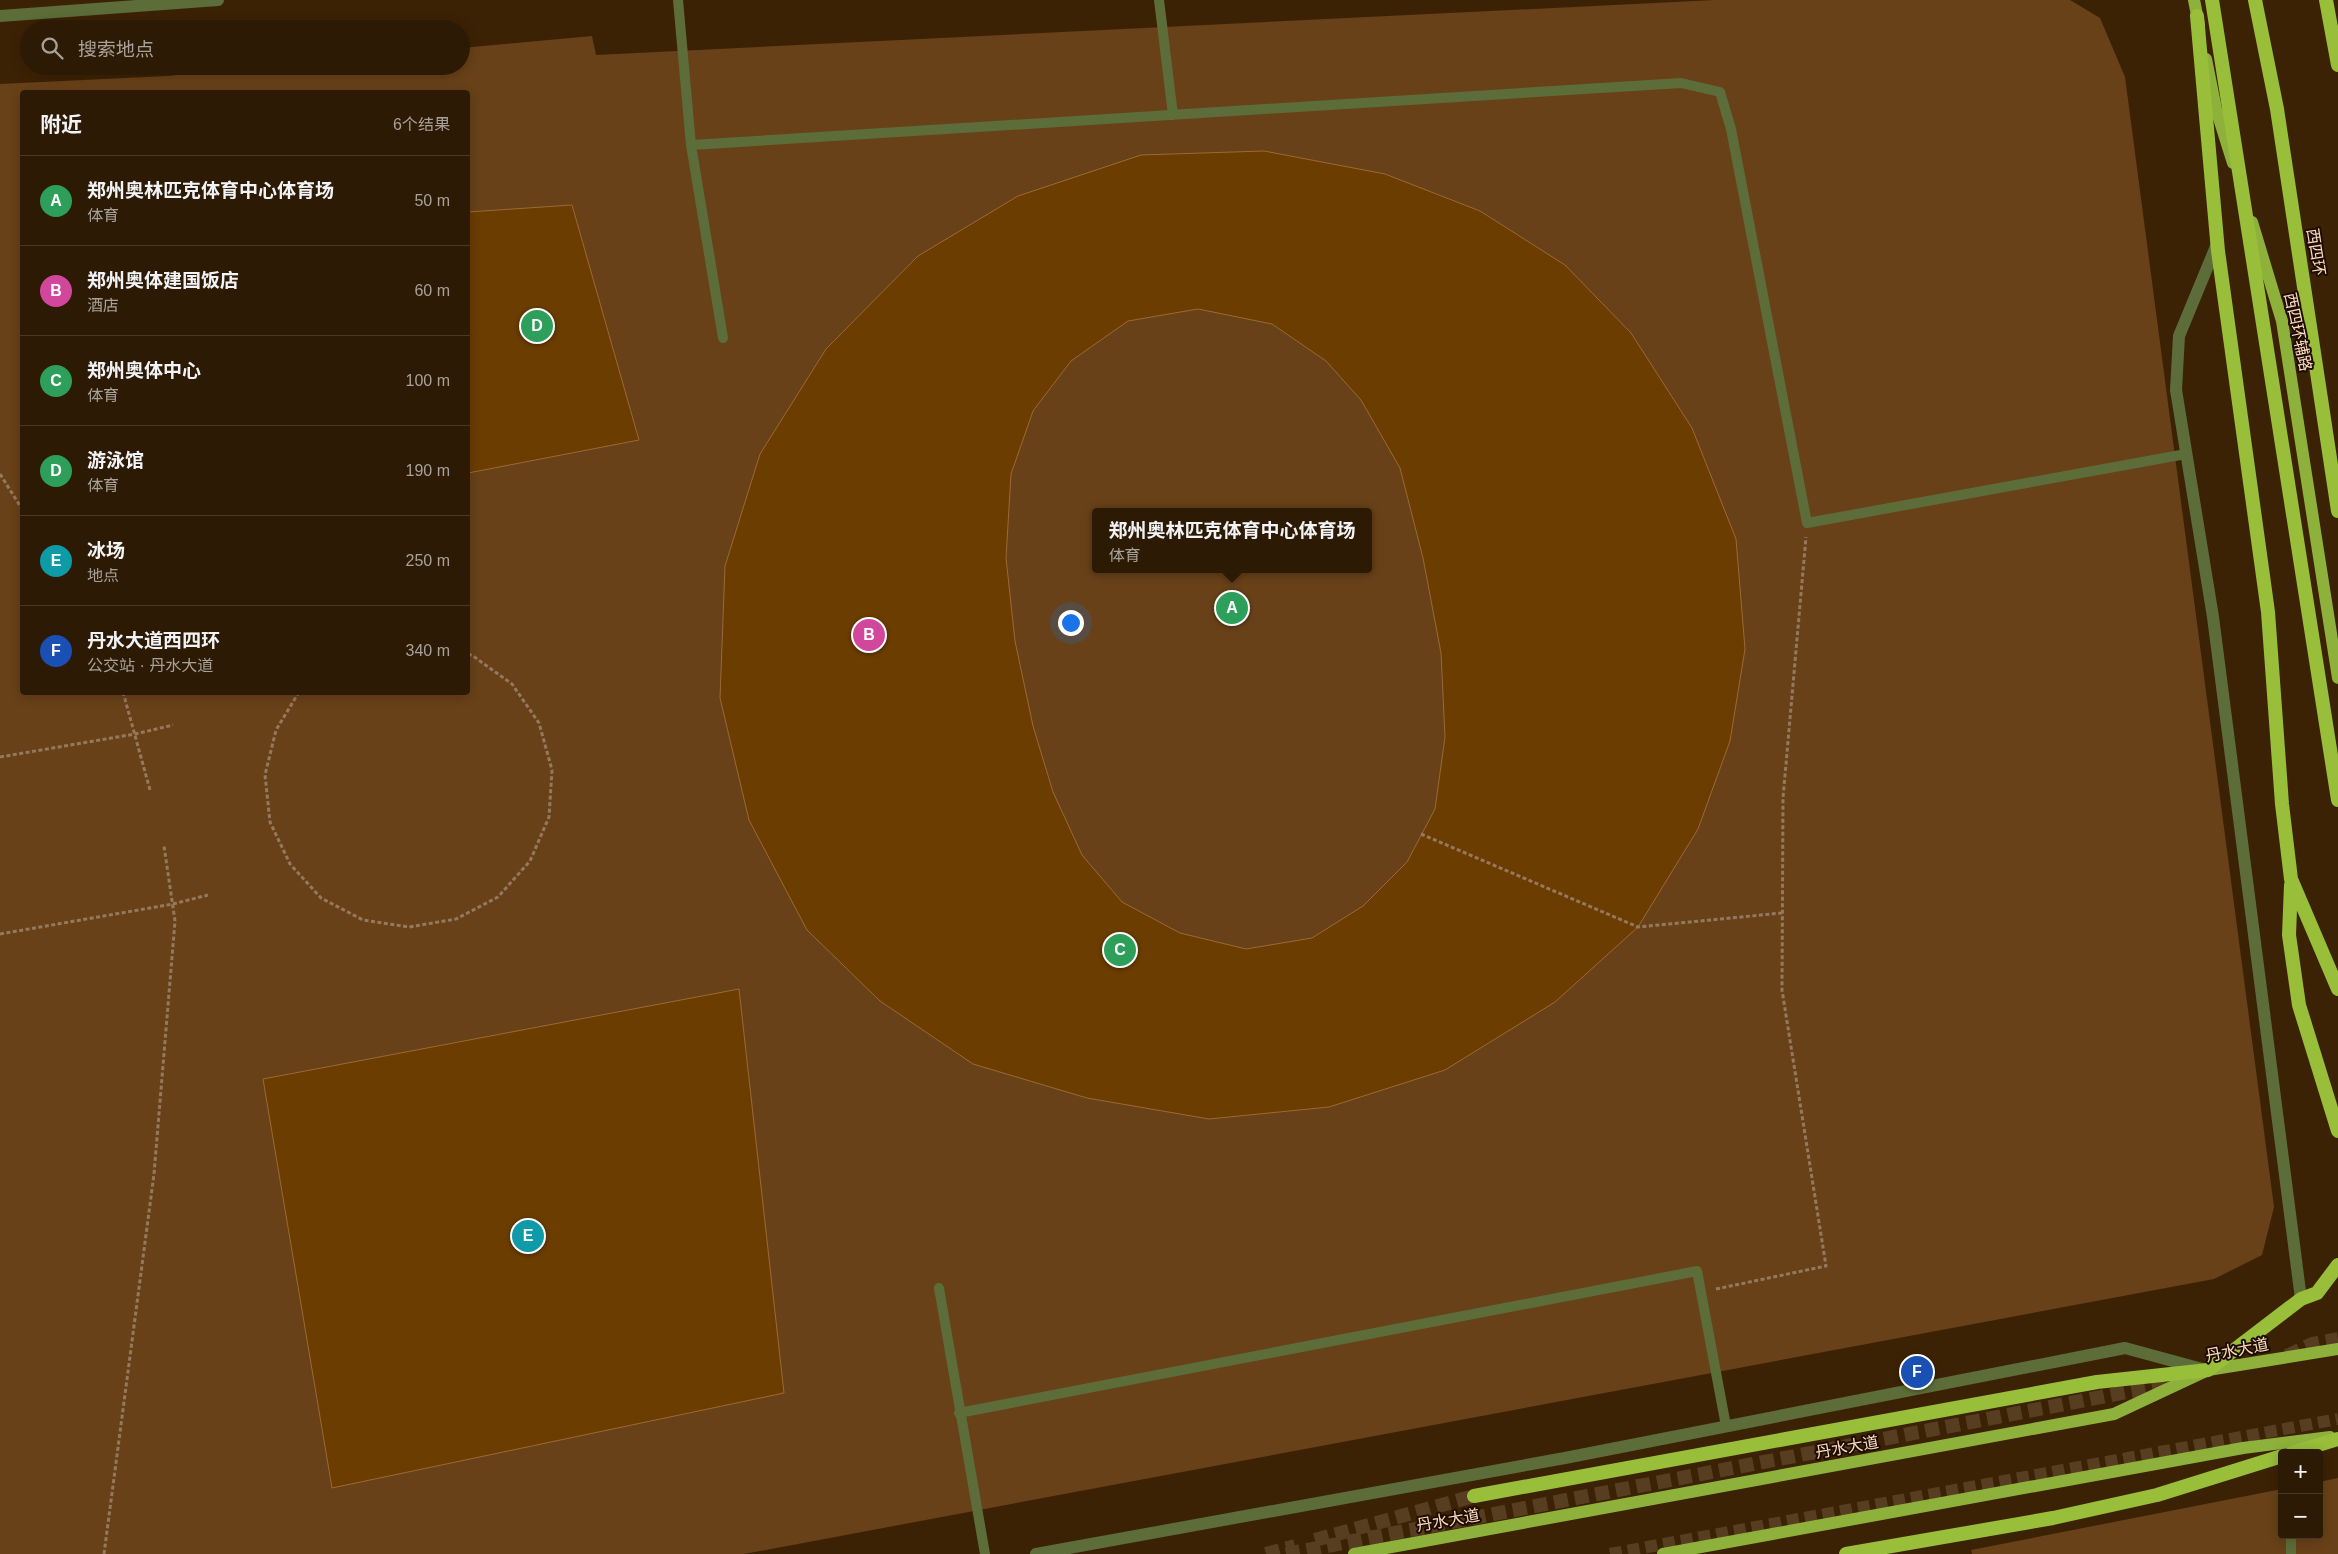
<!DOCTYPE html>
<html lang="zh">
<meta charset="utf-8">
<style>
:root{--surface:#2d1a04;--page:#392713;--text:#f1f3f6;--muted:#a7a19a;--line:#483826;--accent:#0b8043}
body{margin:0;font-family:Helvetica,"Noto Sans SC",sans-serif;background:var(--page);color:var(--text)}
.controls{position:absolute;right:15px;bottom:15px;display:grid;overflow:hidden;border-radius:5px;box-shadow:0 2px 12px #0003}
.controls button{width:45px;height:45px;display:grid;place-items:center;padding:0;border:0;border-bottom:1px solid var(--line);background:var(--surface);color:var(--text);font:25px sans-serif}
.you{position:absolute;left:1070px;top:622px;width:18px;height:18px;margin:-12px;border:4px solid #fff;border-radius:50%;background:#1a73e8;box-shadow:0 0 0 8px #1a73e833}
.badge{display:grid;place-items:center;width:32px;height:32px;border-radius:50%;background:var(--accent);color:#fff;font-size:16px;font-weight:700}
.pin{position:absolute;translate:-50% -50%;border:2px solid #fff;box-shadow:0 1px 5px #0006}
.popup{position:absolute;left:1092px;top:508px;width:280px;height:65px;box-sizing:border-box;display:grid;place-content:center;border-radius:5px;background:var(--surface);filter:drop-shadow(0 1px 4px #0005);font-size:16px;white-space:nowrap;color:var(--muted)}
.popup b{font-size:19px;color:var(--text)}
.popup::after{content:'';position:absolute;left:50%;top:100%;margin-left:-10px;border:10px solid transparent;border-top-color:var(--surface)}
.list{margin:0;padding:0;list-style:none}
h2{display:flex;justify-content:space-between;align-items:center;height:65px;margin:0;padding:0 20px;font-size:21px}
h2 small{font-size:16px;font-weight:400;color:var(--muted)}
.list li{display:grid;grid-template-columns:32px 1fr auto;gap:15px;align-items:center;box-sizing:border-box;height:90px;padding:0 20px;border-top:1px solid var(--line)}
.list b{display:block;font-size:19px;white-space:nowrap}
.list p{margin:0;font-size:16px;white-space:nowrap;color:var(--muted)}
.list em{font-size:16px;font-style:normal;color:var(--muted)}
.icon{flex:none;width:28px;height:28px;fill:none;stroke:currentColor;stroke-width:2;stroke-linecap:round;stroke-linejoin:round}
.map{position:relative;flex:none;width:2338px;height:1554px;overflow:hidden}
.search{position:absolute;background:var(--surface);box-shadow:0 2px 12px #0003;left:20px;top:20px;width:450px;height:55px;display:flex;align-items:center;gap:12px;box-sizing:border-box;padding:0 18px;border-radius:28px;color:var(--muted);font-size:19px}
.panel{position:absolute;background:var(--surface);box-shadow:0 2px 12px #0003;left:20px;top:90px;width:450px;height:605px;border-radius:5px}
.map>svg:first-child{display:block}
.green{fill:#684118;fill-rule:evenodd}
.building{fill:#6b3d00;stroke:#9d6935;fill-rule:evenodd}
.lines{fill:none;stroke-linecap:round;stroke-linejoin:round}
.primary-tunnel{stroke:#583e21;stroke-width:12;stroke-dasharray:12 6;stroke-linecap:butt}
.trunk-tunnel{stroke:#583e21;stroke-width:14;stroke-dasharray:14 7;stroke-linecap:butt}
.path{stroke:#95795e;stroke-width:3;stroke-dasharray:4 2.5;stroke-linecap:butt}
.service{stroke:#5c6d39;stroke-width:10}
.minor{stroke:#5c6d39;stroke-width:12}
.tertiary{stroke:#5c6d39;stroke-width:12}
.primary{stroke:#8eb13c;stroke-width:12}
.trunk{stroke:#98be3a;stroke-width:14}
.trunk-bridge{stroke:#98be3a;stroke-width:14}
.labels{text-anchor:middle;dominant-baseline:central;stroke-width:4;stroke-linejoin:round;paint-order:stroke}
.street-label{font-size:16px;fill:#f8dbc1;stroke:#1f0c00}
</style>
<div class="map">
<svg width="2338" height="1554" viewBox="0 0 2338 1554">
<rect width="100%" height="100%" fill="#3c2205"/>
<path class="green" d="M1715 0H2070L2100 18 2125 77 2274 1207 2262 1255 2214 1279 744 1554H0V84L167 76 271 66H461V48L592 36 596 55ZM22 92H468V692H22ZM1096 512H1368V569H1096Z
M2338 1478V1554H1972L1971 1550 2282 1489V1535H2319V1482Z"/>
<path class="building" d="M1264 151 1385 174 1480 211 1565 265 1631 333 1692 428 1736 539 1745 649 1730 741 1698 829 1638 927 1555 1002 1445 1070 1329 1107 1209 1119 1087 1098 973 1064 880 1001 807 930 749 820 720 698 725 566 760 454 826 349 918 256 1018 196 1141 155ZM1198 309 1272 324 1326 361 1361 400 1400 468 1423 558 1441 653 1445 737 1435 809 1407 862 1363 906 1312 938 1246 949 1180 933 1122 902 1082 855 1053 792 1033 726 1015 641 1006 558 1011 474 1033 411 1071 361 1128 321Z
M572 205 639 440 468 473V212Z
M739 989 784 1393 332 1488 263 1079Z"/>
<g class="lines">
<path class="primary-tunnel" d="M1610 1554 2338 1419"/>
<path class="trunk-tunnel" d="M2287 1356 2312 1344 2338 1339
M1315 1540 1474 1496
M1266 1554 1295 1546
M1286 1554 2179 1382"/>
<path class="path" d="M0 474 22 509
M123 692 150 790
M299 692 276 730 265 775 270 822 290 864 321 898 363 920 409 927 456 919 498 897 530 861 549 817 552 770 539 723 512 684 473 656 468 654
M0 757 135 734 173 725
M1421 834 1638 927 1782 913
M0 934 173 904 208 895
M1716 1289 1826 1266 1782 990 1783 798 1806 537
M104 1554 154 1174 175 921 164 846"/>
<path class="service" d="M678 0 691 145 1681 83 1720 92 1731 129 1807 523 2186 454
M1159 0 1173 115
M691 145 723 338
M939 1288 985 1554
M959 1413 1697 1271 1726 1426
M2291 1535V1554"/>
<path class="minor" d="M2217 244 2179 336 2176 390 2213 617 2301 1299
M1036 1554 1565 1458 2125 1348 2206 1370"/>
<path class="tertiary" d="M0 16 218 0"/>
<path class="primary" d="M2194 0 2199 25
M2206 59 2216 109 2233 163
M2252 222 2282 321 2338 678
M1354 1554 2114 1414 2208 1370 2338 1349
M1663 1554 2243 1448 2330 1437"/>
<path class="trunk" d="M2255 0 2277 109 2338 511
M2326 0 2338 65
M2197 16 2218 251 2268 612 2282 804 2291 879 2338 989
M2291 885 2289 935 2299 1005 2338 1131
M2292 1453 2338 1439
M1474 1496 2097 1382 2208 1370 2301 1299 2317 1293 2338 1265
M1846 1554 2053 1518 2157 1495 2282 1456"/>
<path class="trunk-bridge" d="M2212 0 2338 800"/>
</g>
<g class="labels">
<g class="street-label">
<text transform="translate(2316 252) rotate(81)">西四环</text>
<text transform="translate(2298 332) rotate(78)">西四环辅路</text>
<text transform="translate(2237 1350) rotate(-11)">丹水大道</text>
<text transform="translate(1847 1447) rotate(-10)">丹水大道</text>
<text transform="translate(1448 1520) rotate(-10)">丹水大道</text>
</g>
</g>
</svg>
<div class="controls">
<button>+</button>
<button>−</button>
</div>
<div class="you"></div>
<div class="pin badge" style="left:1232px;top:608px;background:#2e9e5b">A</div>
<div class="popup"><b>郑州奥林匹克体育中心体育场</b>体育</div>
<div class="pin badge" style="left:869px;top:635px;background:#d1479c">B</div>
<div class="pin badge" style="left:1120px;top:950px;background:#2e9e5b">C</div>
<div class="pin badge" style="left:537px;top:326px;background:#2e9e5b">D</div>
<div class="pin badge" style="left:528px;top:1236px;background:#0f9aa8">E</div>
<div class="pin badge" style="left:1917px;top:1372px;background:#1a4fb4">F</div>
<div class="search"><svg class="icon" aria-label="search" viewBox="0 0 24 24"><circle cx="10" cy="10" r="6"/><path d="M15 15l6 6"/></svg>搜索地点</div>
<section class="panel">
<h2>附近<small>6个结果</small></h2>
<ul class="list">
<li><span class="badge" style="background:#2e9e5b">A</span><div><b>郑州奥林匹克体育中心体育场</b><p>体育</p></div><em>50 m</em></li>
<li><span class="badge" style="background:#d1479c">B</span><div><b>郑州奥体建国饭店</b><p>酒店</p></div><em>60 m</em></li>
<li><span class="badge" style="background:#2e9e5b">C</span><div><b>郑州奥体中心</b><p>体育</p></div><em>100 m</em></li>
<li><span class="badge" style="background:#2e9e5b">D</span><div><b>游泳馆</b><p>体育</p></div><em>190 m</em></li>
<li><span class="badge" style="background:#0f9aa8">E</span><div><b>冰场</b><p>地点</p></div><em>250 m</em></li>
<li><span class="badge" style="background:#1a4fb4">F</span><div><b>丹水大道西四环</b><p>公交站 · 丹水大道</p></div><em>340 m</em></li>
</ul>
</section>
</div>
